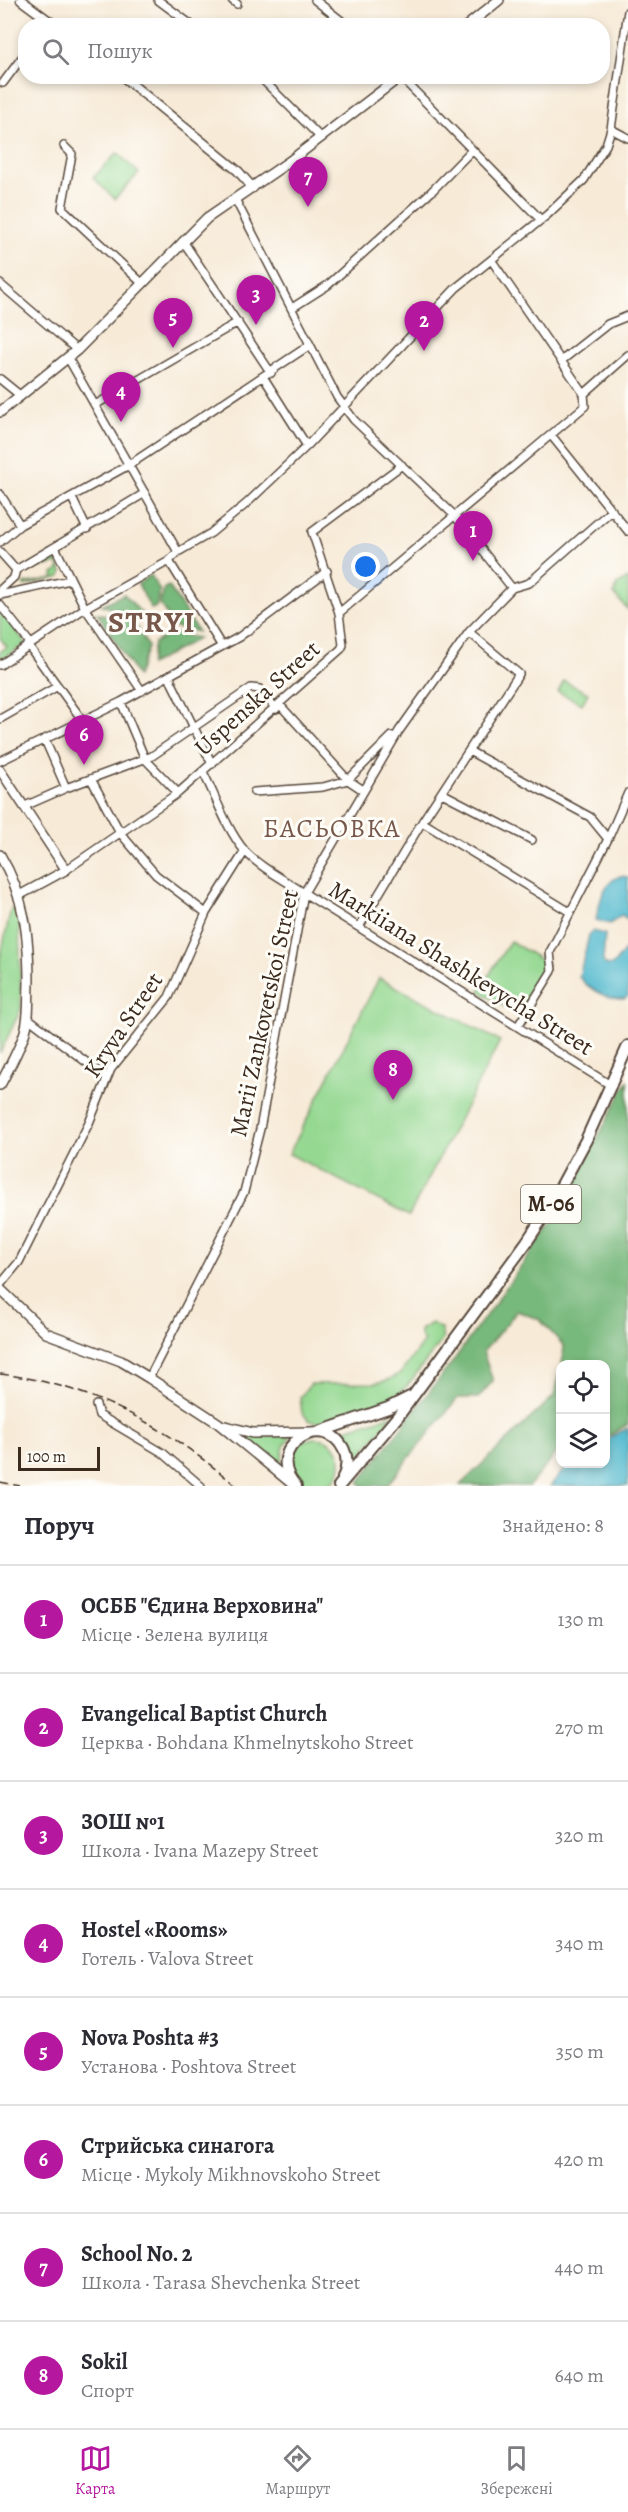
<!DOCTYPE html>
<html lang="uk">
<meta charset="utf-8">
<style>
:root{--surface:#fff;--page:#f7f7f7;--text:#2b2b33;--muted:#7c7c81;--line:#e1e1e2;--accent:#b5179e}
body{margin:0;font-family:Alegreya,serif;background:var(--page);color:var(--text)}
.controls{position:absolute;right:18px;bottom:18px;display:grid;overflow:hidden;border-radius:12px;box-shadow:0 3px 9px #0003}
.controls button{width:54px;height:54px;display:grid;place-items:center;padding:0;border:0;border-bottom:2px solid var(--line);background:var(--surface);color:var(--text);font:30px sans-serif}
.scale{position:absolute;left:18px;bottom:15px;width:82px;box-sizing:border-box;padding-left:6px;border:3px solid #3b2a1e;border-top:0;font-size:16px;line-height:21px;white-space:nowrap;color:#3b2a1e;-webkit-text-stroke:4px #fdfcf7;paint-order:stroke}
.you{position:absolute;left:366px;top:567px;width:21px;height:21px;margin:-15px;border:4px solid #fff;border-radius:50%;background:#1a73e8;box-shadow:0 0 0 9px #1a73e833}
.badge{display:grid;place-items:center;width:39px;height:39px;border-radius:50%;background:var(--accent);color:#fff;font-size:20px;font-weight:700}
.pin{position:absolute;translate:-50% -50px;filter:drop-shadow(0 2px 3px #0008)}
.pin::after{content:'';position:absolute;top:32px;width:21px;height:18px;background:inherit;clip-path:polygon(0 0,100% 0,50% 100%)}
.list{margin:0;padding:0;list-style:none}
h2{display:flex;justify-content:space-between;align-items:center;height:78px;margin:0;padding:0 24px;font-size:26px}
h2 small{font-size:20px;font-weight:400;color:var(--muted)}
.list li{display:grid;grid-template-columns:39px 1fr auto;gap:18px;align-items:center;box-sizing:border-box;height:108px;padding:0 24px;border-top:2px solid var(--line)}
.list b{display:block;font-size:22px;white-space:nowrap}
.list p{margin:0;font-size:20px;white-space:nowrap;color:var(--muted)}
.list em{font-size:20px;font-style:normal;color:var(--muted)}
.icon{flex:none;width:33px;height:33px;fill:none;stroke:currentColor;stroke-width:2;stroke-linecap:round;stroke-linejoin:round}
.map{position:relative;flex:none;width:628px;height:1486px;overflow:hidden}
.search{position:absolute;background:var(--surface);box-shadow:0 3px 9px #0003;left:18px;right:18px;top:18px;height:66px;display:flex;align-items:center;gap:15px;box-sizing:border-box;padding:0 21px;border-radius:24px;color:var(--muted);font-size:22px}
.sheet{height:942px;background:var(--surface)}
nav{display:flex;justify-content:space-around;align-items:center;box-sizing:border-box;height:84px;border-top:2px solid var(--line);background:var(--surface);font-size:16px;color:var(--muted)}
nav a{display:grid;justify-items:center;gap:3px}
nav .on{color:var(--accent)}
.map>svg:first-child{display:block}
.green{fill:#94d891;stroke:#688158;stroke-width:1.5}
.forest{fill:#77b87b;stroke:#59714c;stroke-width:1.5}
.water{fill:#4fb8cd;stroke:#457176;stroke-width:1.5}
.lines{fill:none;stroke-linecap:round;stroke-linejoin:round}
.minor-casing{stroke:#57473a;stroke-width:10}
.tertiary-casing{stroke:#57473a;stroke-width:11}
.secondary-casing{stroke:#57473a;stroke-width:12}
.trunk-casing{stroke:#57473a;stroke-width:14}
.minor{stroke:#fff;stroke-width:7}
.tertiary{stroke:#fff;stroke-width:8}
.secondary{stroke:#fff;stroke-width:9}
.trunk{stroke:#fff;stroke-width:10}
.rail{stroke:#3b2a1e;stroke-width:1.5;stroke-dasharray:9 4.5;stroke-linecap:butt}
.labels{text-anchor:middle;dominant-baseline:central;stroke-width:6;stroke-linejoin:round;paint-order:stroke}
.shield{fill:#fdfcf7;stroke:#75695f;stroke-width:1.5}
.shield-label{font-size:22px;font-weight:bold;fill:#3b2a1e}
.street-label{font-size:24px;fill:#3b2a1e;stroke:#fdfcf7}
.neighbourhood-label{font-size:26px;letter-spacing:1.5px;fill:#78584a;stroke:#fdfcf7}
.district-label{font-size:30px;font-weight:bold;letter-spacing:1.5px;fill:#78584a;stroke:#fdfcf7}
</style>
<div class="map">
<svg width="628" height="1486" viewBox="0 0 628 1486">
<rect width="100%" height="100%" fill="#fdfcf7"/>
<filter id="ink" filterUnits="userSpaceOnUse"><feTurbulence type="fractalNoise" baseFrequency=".0167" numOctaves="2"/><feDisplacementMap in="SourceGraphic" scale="12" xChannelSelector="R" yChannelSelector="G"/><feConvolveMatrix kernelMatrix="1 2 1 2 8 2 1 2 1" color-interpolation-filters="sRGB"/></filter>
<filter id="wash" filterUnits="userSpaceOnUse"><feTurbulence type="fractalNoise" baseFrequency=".008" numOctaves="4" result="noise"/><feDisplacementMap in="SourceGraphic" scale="24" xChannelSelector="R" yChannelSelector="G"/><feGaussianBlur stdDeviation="1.35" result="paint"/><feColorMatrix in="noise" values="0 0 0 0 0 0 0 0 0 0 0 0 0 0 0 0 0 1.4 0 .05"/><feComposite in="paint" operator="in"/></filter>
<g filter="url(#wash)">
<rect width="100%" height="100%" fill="#f7ead7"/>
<path class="green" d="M117 153 139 173 115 199 93 178Z
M51 554 55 555 62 572 60 577 24 586 23 584 54 578 53 574 59 570 58 563 21 571Z
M628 578V610L614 594 617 585Z
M0 610 26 643 0 661V652L7 647 0 638Z
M564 681 588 693 582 704 558 692Z
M11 909H16L19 919 21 1009 0 1053V958Z
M510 941 548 964 517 1014 479 991Z
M379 978 500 1041 409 1216 289 1154Z
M432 1323 441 1329 443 1339 407 1386 391 1400 321 1423 310 1421 302 1413 300 1397 311 1384 375 1383 388 1380 401 1373 424 1341 420 1337V1330Z
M393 1415 354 1463 346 1442 335 1432Z
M238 1436H291L284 1446 280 1470Z
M291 1463a25 25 0 1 1 50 0a25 25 0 1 1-50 0Z"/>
<path class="forest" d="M151 575 160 591 156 607 151 609 138 584Z
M169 586 198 632 174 627 160 604 164 588Z
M124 594 143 615 136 618 102 605Z
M97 613 134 622 148 647 137 676Z
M171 633 199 638 150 665 154 643Z
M628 1080V1424L610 1435 606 1434V1364H562L564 1346 540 1320 517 1311 483 1352 493 1381 478 1398H458L387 1485 362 1486 359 1482 451 1364 553 1222Z
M560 1369V1449L529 1486 460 1485 554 1396Z"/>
<path class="water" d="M620 876 628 877V920L622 915 610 924 596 920C600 902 602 883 620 876Z
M593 931 605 934 603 962 608 966 614 964 628 946V996L624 999C605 999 591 991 579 977L589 935Z
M628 1428V1486H550L569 1464H606V1439Z"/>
</g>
<g filter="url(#ink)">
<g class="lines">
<g class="minor-casing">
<path id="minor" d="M158 0 193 26
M232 0 237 4
M315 0 348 26
M259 76 321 138
M400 76 541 220
M3 83 26 52
M611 129 628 138
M64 146 72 154 62 208 143 284
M235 199 337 397 354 420 455 516 512 588
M183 241 271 373
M0 284 77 350
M292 308 328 285 431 192 472 150
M68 358 178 552
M561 361 608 324 628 316
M264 378 307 446
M0 379 21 396
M584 394 628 355
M95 405 238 322
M551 435 628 531
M0 494 20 525
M72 498 87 529
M0 542 20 525 129 465 310 345
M55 547 85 608 142 691
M0 552 16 570
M169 561 221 645
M16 570 145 493
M512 588 529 583 612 510
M0 590 14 577 16 570
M0 595 70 580
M0 605 30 643
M339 613 312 532 402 465
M28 645 83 721
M0 665 85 608 169 561 178 552 211 533 246 504 307 446 456 288 547 215 584 180 606 145 611 129 628 11
M169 677 212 764
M121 702 145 759 178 793
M280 705 348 780 363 790
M0 719 58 686
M45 740 66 788
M469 751 590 817 608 839
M0 761 121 702 239 637 327 571
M203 772C216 797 226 828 244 850 259 867 285 880 304 893L612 1086
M91 779 121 834 156 875 206 913
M254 792 323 787 348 780 392 736
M442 793 532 840
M25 806 66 788 152 756 251 688 260 689 276 709
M422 822 570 912
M66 870 178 793 341 649 343 645 339 613 585 406 584 394 492 261
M359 927 422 822 519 674 469 632
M28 1018 106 1077
M518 1026 552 971 550 952 608 839 628 793
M0 1285 19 1262 89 1123 111 1069 169 997 206 913 245 851
M149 1378 244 1192 260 1129 304 893 399 731 469 632 512 588
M96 1405 99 1415 163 1453 201 1486"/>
</g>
<g class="tertiary-casing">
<path id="tertiary" d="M21 0 56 26
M122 76 238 171 253 188
M0 770 66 870 20 895"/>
</g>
<g class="secondary-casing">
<path id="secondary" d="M467 26 499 0
M0 412 77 350 207 218 290 161 401 76
M0 855C25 897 29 936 29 984 28 1001 30 1018 24 1035 18 1052 9 1068 0 1085
M0 1289 46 1333 121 1361 149 1378 218 1423 295 1486
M225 1426 253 1433 312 1432"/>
</g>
<g class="trunk-casing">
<path id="trunk" d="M319 1432 388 1408 410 1397
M296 1486C261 1449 324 1408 344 1450 348 1459 347 1469 343 1478
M339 1486 399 1415 526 1243 551 1205 586 1140 628 1046"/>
</g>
<use href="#minor" class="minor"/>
<use href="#tertiary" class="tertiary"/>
<use href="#secondary" class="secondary"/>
<use href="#trunk" class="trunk"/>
<path class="rail" d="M0 1374C89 1384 168 1427 236 1486
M0 1482 20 1486"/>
</g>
</g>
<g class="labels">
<rect class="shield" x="521" y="1185" width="60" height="38" rx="4.5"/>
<g class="shield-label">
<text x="551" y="1204">М-06</text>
</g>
<g class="street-label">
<text transform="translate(257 698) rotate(-42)">Uspenska Street</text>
<text transform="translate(461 968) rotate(32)">Markiiana Shashkevycha Street</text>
<text transform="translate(264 1013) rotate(-78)">Marii Zankovetskoi Street</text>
<text transform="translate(123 1025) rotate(-56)">Kryva Street</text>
</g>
<g class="neighbourhood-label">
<text x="332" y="828">БАСЬОВКА</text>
</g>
<g class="district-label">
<text x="152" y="622">STRYI</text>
</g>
</g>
</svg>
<div class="controls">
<button><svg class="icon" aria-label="locate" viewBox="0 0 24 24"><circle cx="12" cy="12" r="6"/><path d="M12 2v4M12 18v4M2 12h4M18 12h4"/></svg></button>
<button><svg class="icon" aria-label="layers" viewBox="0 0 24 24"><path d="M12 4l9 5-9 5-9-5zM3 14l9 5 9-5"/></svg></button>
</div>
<div class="scale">100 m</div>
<div class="you"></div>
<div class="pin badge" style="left:473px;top:561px">1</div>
<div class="pin badge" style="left:424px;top:351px">2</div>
<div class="pin badge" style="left:256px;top:325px">3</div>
<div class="pin badge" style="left:121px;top:422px">4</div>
<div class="pin badge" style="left:173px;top:348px">5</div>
<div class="pin badge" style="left:84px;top:765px">6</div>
<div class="pin badge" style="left:308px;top:207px">7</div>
<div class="pin badge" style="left:393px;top:1100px">8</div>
<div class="search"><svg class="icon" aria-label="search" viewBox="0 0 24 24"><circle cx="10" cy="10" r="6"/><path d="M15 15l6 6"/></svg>Пошук</div>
</div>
<section class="sheet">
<h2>Поруч<small>Знайдено: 8</small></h2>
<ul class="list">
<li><span class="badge">1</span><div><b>ОСББ &quot;Єдина Верховина&quot;</b><p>Місце · Зелена вулиця</p></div><em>130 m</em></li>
<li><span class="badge">2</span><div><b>Evangelical Baptist Church</b><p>Церква · Bohdana Khmelnytskoho Street</p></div><em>270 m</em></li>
<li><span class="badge">3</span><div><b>ЗОШ №1</b><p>Школа · Ivana Mazepy Street</p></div><em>320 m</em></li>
<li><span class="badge">4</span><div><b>Hostel «Rooms»</b><p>Готель · Valova Street</p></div><em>340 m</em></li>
<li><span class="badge">5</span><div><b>Nova Poshta #3</b><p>Установа · Poshtova Street</p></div><em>350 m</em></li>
<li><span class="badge">6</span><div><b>Стрийська синагога</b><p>Місце · Mykoly Mikhnovskoho Street</p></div><em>420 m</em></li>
<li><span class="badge">7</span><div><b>School No. 2</b><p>Школа · Tarasa Shevchenka Street</p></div><em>440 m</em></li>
<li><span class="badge">8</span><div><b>Sokil</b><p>Спорт</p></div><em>640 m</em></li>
</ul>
</section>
<nav>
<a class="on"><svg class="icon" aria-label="map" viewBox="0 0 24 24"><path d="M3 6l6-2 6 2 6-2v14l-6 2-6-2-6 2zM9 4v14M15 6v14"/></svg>Карта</a>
<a><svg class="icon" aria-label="directions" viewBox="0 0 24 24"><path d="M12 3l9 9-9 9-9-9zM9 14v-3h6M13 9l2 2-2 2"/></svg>Маршрут</a>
<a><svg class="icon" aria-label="saved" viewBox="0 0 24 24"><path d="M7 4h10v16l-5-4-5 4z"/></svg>Збережені</a>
</nav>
